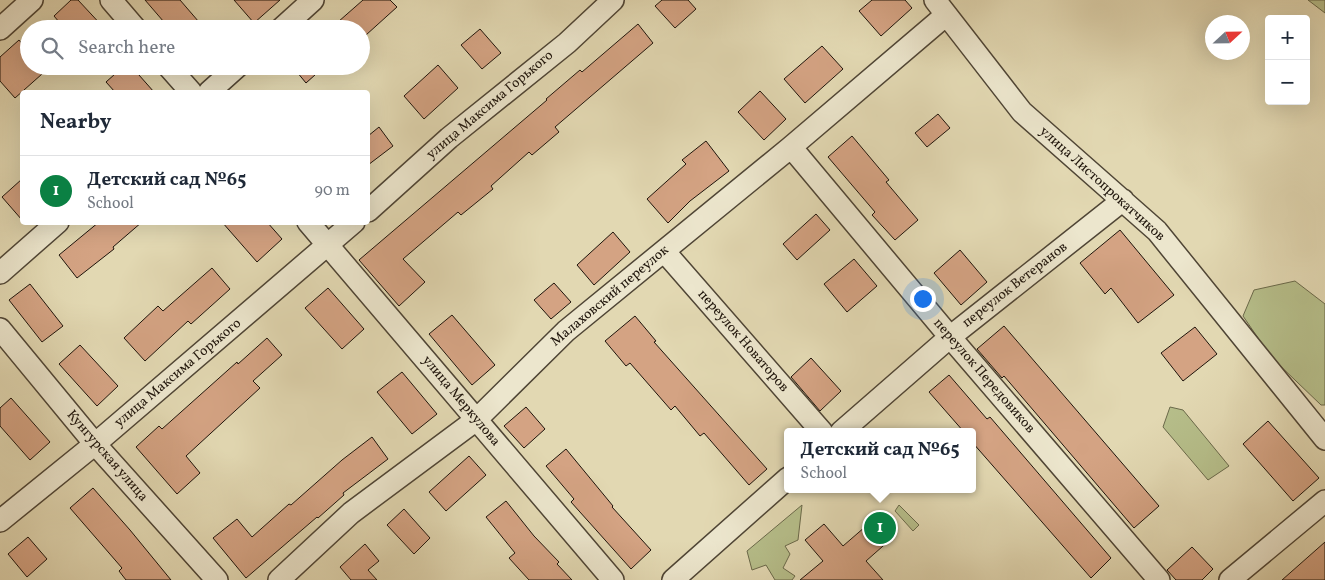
<!DOCTYPE html>
<meta charset="utf-8">
<style>
:root{--surface:#fff;--page:#f6f6f7;--text:#1f2937;--muted:#747a83;--line:#e0e1e3;--accent:#0b8043}
body{margin:0;font-family:Vollkorn,serif;background:var(--page);color:var(--text)}
.controls{position:absolute;right:15px;top:15px;display:grid;overflow:hidden;border-radius:5px;box-shadow:0 5px 20px #0002}
.controls button{width:45px;height:45px;display:grid;place-items:center;padding:0;border:0;border-bottom:1px solid var(--line);background:var(--surface);color:var(--text);font:25px sans-serif}
.compass{position:absolute;left:1205px;top:15px;width:45px;height:45px;border-radius:50%;background:var(--surface);box-shadow:0 5px 20px #0002;rotate:68deg}
.you{position:absolute;left:922px;top:298px;width:18px;height:18px;margin:-12px;border:4px solid #fff;border-radius:50%;background:#1a73e8;box-shadow:0 0 0 8px #1a73e833}
.badge{display:grid;place-items:center;width:32px;height:32px;border-radius:50%;background:var(--accent);color:#fff;font-size:16px;font-weight:700}
.pin{position:absolute;translate:-50% -50%;border:2px solid #fff;box-shadow:0 1px 5px #0006}
.popup{position:absolute;left:784px;top:428px;width:192px;height:65px;box-sizing:border-box;display:grid;place-content:center;border-radius:5px;background:var(--surface);filter:drop-shadow(0 1px 4px #0005);font-size:16px;white-space:nowrap;color:var(--muted)}
.popup b{font-size:19px;color:var(--text)}
.popup::after{content:'';position:absolute;left:50%;top:100%;margin-left:-10px;border:10px solid transparent;border-top-color:var(--surface)}
.list{margin:0;padding:0;list-style:none}
h2{display:flex;justify-content:space-between;align-items:center;height:65px;margin:0;padding:0 20px;font-size:21px}
h2 small{font-size:16px;font-weight:400;color:var(--muted)}
.list li{display:grid;grid-template-columns:32px 1fr auto;gap:15px;align-items:center;box-sizing:border-box;height:70px;padding:0 20px;border-top:1px solid var(--line)}
.list b{display:block;font-size:19px;white-space:nowrap}
.list p{margin:0;font-size:16px;white-space:nowrap;color:var(--muted)}
.list em{font-size:16px;font-style:normal;color:var(--muted)}
.icon{flex:none;width:28px;height:28px;fill:none;stroke:currentColor;stroke-width:2;stroke-linecap:round;stroke-linejoin:round}
.map{position:relative;flex:none;width:1325px;height:580px;overflow:hidden}
.search{position:absolute;background:var(--surface);box-shadow:0 5px 20px #0002;left:20px;top:20px;width:350px;height:55px;display:flex;align-items:center;gap:12px;box-sizing:border-box;padding:0 18px;border-radius:28px;color:var(--muted);font-size:19px}
.panel{position:absolute;background:var(--surface);box-shadow:0 5px 20px #0002;left:20px;top:90px;width:350px;height:135px;border-radius:5px}
.map>svg:first-child{display:block}
.green{fill:#b6be8a;stroke:#6a694a}
.building{fill:#d4a383;stroke:#1e140b}
.lines{fill:none;stroke-linecap:round;stroke-linejoin:round}
.minor-casing{stroke:#4f4535;stroke-width:24}
.minor{stroke:#ece6cd;stroke-width:21}
.labels{text-anchor:middle;dominant-baseline:central;stroke-width:4;stroke-linejoin:round;paint-order:stroke}
.street-label{font-size:14px;fill:#1e140b;stroke:#ece6cd}
</style>
<div class="map">
<svg width="1325" height="580" viewBox="0 0 1325 580">
<rect width="100%" height="100%" fill="#e2d8b2"/>
<filter id="stains"><feTurbulence type="fractalNoise" baseFrequency=".004" numOctaves="4"/><feColorMatrix values="0 0 0 0 .2 0 0 0 0 .09 0 0 0 0 .02 0 0 0 .5 -.17"/></filter>
<radialGradient id="worn" r=".72"><stop offset=".6" stop-color="#630" stop-opacity="0"/><stop offset="1" stop-color="#630" stop-opacity=".3"/></radialGradient>
<path class="green" d="M1308 0H1325V13Z
M1295 281 1325 304V405H1321L1271 357 1243 316 1254 290Z
M1170 407 1183 410 1229 466 1208 480 1163 427Z
M802 505 798 540 785 546 790 554 783 568 795 576 792 580H775L766 565 752 570 747 551Z
M899 505 919 525 913 531 895 511Z"/>
<path class="building" d="M71 0H78L105 29H65L54 16Z
M145 0H180L205 29H170Z
M234 0H280L254 23Z
M363 0H390L397 7 366 35H361V29H330Z
M662 0H688L696 9 675 28 655 6Z
M872 0H905L912 8 881 36 859 11Z
M638 24 653 43 555 127 559 132 532 155 529 152 491 186 493 189 461 215 458 212 403 259 425 282 399 306 359 260 547 100 546 99 580 70 582 72Z
M480 29 501 53 482 69 461 45Z
M19 40 29 52V66H51L15 98 0 81V57Z
M822 46 843 69 805 103 784 79Z
M438 65 458 88 424 119 404 96Z
M124 66H131L154 92H115L106 82Z
M292 66H325L306 83Z
M760 91 786 119 764 140 738 112Z
M938 114 950 128 927 147 915 133Z
M379 127 393 146 368 165V136Z
M852 136 889 180 886 182 918 220 895 240 872 215 875 212 828 157Z
M706 141 729 171 690 201 668 223 647 199 686 164 682 160Z
M22 179V220L2 197Z
M816 214 830 230 797 260 783 244Z
M99 222H142L113 247 114 249 77 278 59 255Z
M222 222H267L282 239 257 262Z
M1120 230 1174 295 1138 323 1111 288 1105 294 1080 263Z
M613 232 630 252 594 285 577 265Z
M960 250 987 282 961 305 934 273Z
M854 259 877 286 847 312 824 284Z
M212 268 230 289 191 324 188 321 145 361 124 338 158 306 163 311Z
M554 283 571 302 551 319 534 300Z
M30 284 63 326 42 342 9 300Z
M328 288 364 329 342 349 305 308Z
M452 315 495 365 472 385 429 334Z
M635 316 656 341 654 342 767 469 749 485 704 433 700 436 675 406 671 410 630 363 626 366 605 341Z
M1004 326 1159 506 1134 528 1004 376 1002 378 977 349Z
M1195 327 1217 354 1183 381 1161 353Z
M267 338 282 355 253 381 260 388 186 456 200 473 177 494 136 447 159 426 162 429 237 362 238 364Z
M80 345 118 386 97 406 59 364Z
M811 358 841 391 820 411 791 377Z
M402 372 437 414 412 434 377 392Z
M949 375 987 419 990 417 1111 558 1091 578 972 442V432H964L929 392Z
M11 398 50 442 30 460 0 426V408Z
M526 407 545 429 524 448 504 426Z
M1268 421 1319 478 1293 501 1243 444Z
M372 437 388 459 343 493 344 495 318 518 317 517 246 578 213 538 237 519 252 537 289 504 291 505 342 460Z
M566 449 613 506 612 507 651 550 631 569 571 502 574 499 546 466Z
M469 456 486 475 446 511 429 492Z
M93 488 130 530 171 580H126L119 571 122 568 70 508Z
M506 501 534 536 559 562 557 564 572 580H529L509 558 515 553 486 517Z
M404 509 430 538 414 554 387 525Z
M873 520 891 539 866 561 883 580H800L823 561 805 540 824 524 843 546Z
M28 537 47 559 27 577 8 554Z
M1325 542V580H1282Z
M365 544 379 561 368 570 377 580H351L340 567Z
M1192 547 1213 569 1202 580H1176L1167 570Z"/>
<g class="lines">
<g class="minor-casing">
<path id="minor" d="M111 0 136 29
M935 0 1022 112 1157 231 1325 439
M0 29 32 0
M281 29 313 0
M168 66 191 92
M209 92 238 66
M791 147 950 337 1159 580
M368 211 449 138 567 43 613 0
M308 222 613 580
M664 251 822 432
M0 273 58 222
M0 329 95 444 217 580
M841 432 950 337 1123 200
M0 521 95 444 354 222
M279 580 351 513 476 420 566 331 791 147 946 15
M673 580 788 478
M1230 580 1325 501"/>
</g>
<use href="#minor" class="minor"/>
</g>
<g class="labels">
<g class="street-label">
<text transform="translate(490 105) rotate(-40)">улица Максима Горького</text>
<text transform="translate(1102 184) rotate(42)">улица Листопрокатчиков</text>
<text transform="translate(1015 285) rotate(-38)">переулок Ветеранов</text>
<text transform="translate(610 296) rotate(-40)">Малаховский переулок</text>
<text transform="translate(743 341) rotate(49)">переулок Новаторов</text>
<text transform="translate(178 373) rotate(-40)">улица Максима Горького</text>
<text transform="translate(984 376) rotate(49)">переулок Передовиков</text>
<text transform="translate(461 401) rotate(50)">улица Меркулова</text>
<text transform="translate(107 456) rotate(49)">Кунгурская улица</text>
</g>
</g>
<rect width="100%" height="100%" filter="url(#stains)"/>
<rect width="100%" height="100%" fill="url(#worn)"/>
</svg>
<div class="controls">
<button>+</button>
<button>−</button>
</div>
<svg class="compass" viewBox="-18 -18 36 36"><path d="M0-13l5 13h-10z" fill="#e53935"/><path d="M0 13l5-13h-10z" fill="#747a83"/></svg>
<div class="you"></div>
<div class="pin badge" style="left:880px;top:528px">1</div>
<div class="popup"><b>Детский сад №65</b>School</div>
<div class="search"><svg class="icon" aria-label="search" viewBox="0 0 24 24"><circle cx="10" cy="10" r="6"/><path d="M15 15l6 6"/></svg>Search here</div>
<section class="panel">
<h2>Nearby<small></small></h2>
<ul class="list">
<li><span class="badge">1</span><div><b>Детский сад №65</b><p>School</p></div><em>90 m</em></li>
</ul>
</section>
</div>
